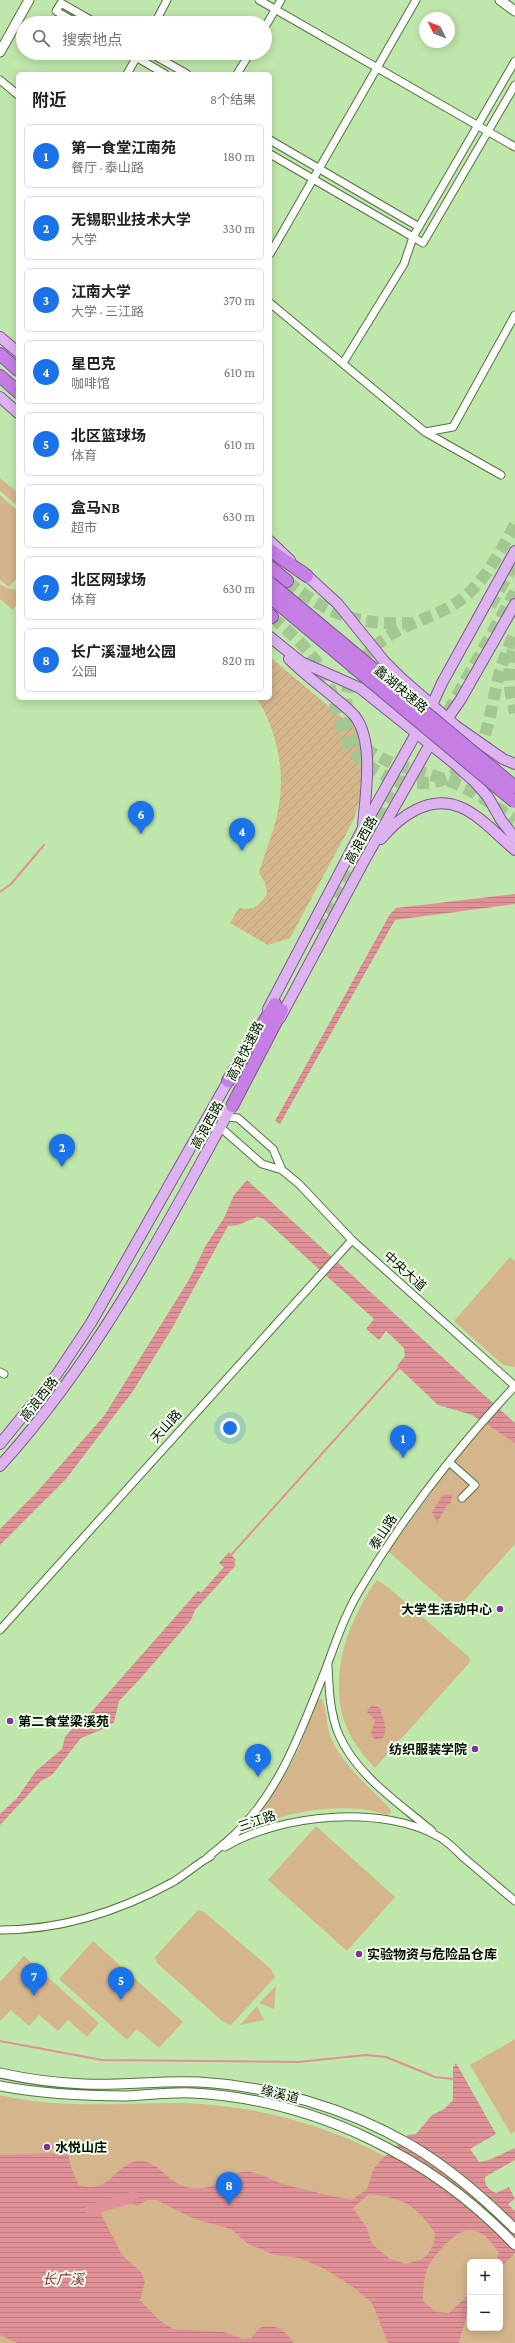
<!DOCTYPE html>
<html lang="zh">
<meta charset="utf-8">
<style>
:root{--surface:#fff;--page:#f2f2f2;--text:#202124;--muted:#757577;--line:#e0e0e0;--accent:#1a73e8}
body{margin:0;font-family:"Crimson Pro","Noto Sans SC",serif;background:var(--page);color:var(--text)}
.controls{position:absolute;right:12px;bottom:12px;display:grid;overflow:hidden;border-radius:6px;box-shadow:0 2px 10px #0003}
.controls button{width:36px;height:36px;display:grid;place-items:center;padding:0;border:0;border-bottom:1px solid var(--line);background:var(--surface);color:var(--text);font:20px sans-serif}
.compass{position:absolute;left:419px;top:12px;width:36px;height:36px;border-radius:50%;background:var(--surface);box-shadow:0 2px 10px #0003;rotate:312deg}
.you{position:absolute;left:230px;top:1428px;width:14px;height:14px;margin:-10px;border:3px solid #fff;border-radius:50%;background:#1a73e8;box-shadow:0 0 0 6px #1a73e833}
.badge{display:grid;place-items:center;width:26px;height:26px;border-radius:50%;background:var(--accent);color:#fff;font-size:13px;font-weight:700}
.pin{position:absolute;translate:-50% -33px;filter:drop-shadow(0 1px 2px #0008)}
.pin::after{content:'';position:absolute;top:21px;width:14px;height:12px;background:inherit;clip-path:polygon(0 0,100% 0,50% 100%)}
.list{margin:0;padding:0;list-style:none}
h2{display:flex;justify-content:space-between;align-items:center;height:52px;margin:0;padding:0 16px;font-size:17px}
h2 small{font-size:13px;font-weight:400;color:var(--muted)}
.list li{display:grid;grid-template-columns:26px 1fr auto;gap:12px;align-items:center;box-sizing:border-box;height:64px;margin:0 8px 8px;padding:0 8px;border:1px solid var(--line);border-radius:6px}
.list b{display:block;font-size:15px;white-space:nowrap}
.list p{margin:0;font-size:13px;white-space:nowrap;color:var(--muted)}
.list em{font-size:13px;font-style:normal;color:var(--muted)}
.icon{flex:none;width:22px;height:22px;fill:none;stroke:currentColor;stroke-width:2;stroke-linecap:round;stroke-linejoin:round}
.map{position:relative;flex:none;width:515px;height:2343px;overflow:hidden}
.search{position:absolute;background:var(--surface);box-shadow:0 2px 10px #0003;left:16px;top:16px;width:256px;height:44px;display:flex;align-items:center;gap:10px;box-sizing:border-box;padding:0 14px;border-radius:22px;color:var(--muted);font-size:15px}
.panel{position:absolute;background:var(--surface);box-shadow:0 2px 10px #0003;left:16px;top:72px;width:256px;height:628px;border-radius:6px}
.map>svg:first-child{display:block}
.green{fill:#d5b68c;fill-rule:evenodd}
.garden{fill:url(#garden-furrows)}
.water{fill:url(#water-rules);fill-rule:evenodd}
.lines{fill:none;stroke-linecap:round;stroke-linejoin:round}
.stream{stroke:#df9197;stroke-width:2}
.river{stroke:#df9197;stroke-width:11}
.highway-tunnel{stroke:#a4c791;stroke-width:12;stroke-dasharray:12 6;stroke-linecap:butt}
.street-casing{stroke:#51733d;stroke-width:9}
.secondary-casing{stroke:#51733d;stroke-width:11}
.primary-casing{stroke:#815794;stroke-width:12}
.highway-casing{stroke:#815794;stroke-width:14}
.street{stroke:#fff;stroke-width:7}
.secondary{stroke:#fff;stroke-width:9}
.primary{stroke:#dcb2ef;stroke-width:10}
.highway{stroke:#c47ee4;stroke-width:12}
.highway-bridge-casing{stroke:#815794;stroke-width:14;stroke-linecap:butt}
.highway-bridge{stroke:#c47ee4;stroke-width:12}
.poi-dot{fill:#8231a1;stroke:#f3ffed;stroke-width:1.5}
.labels{text-anchor:middle;dominant-baseline:central;stroke-width:4;stroke-linejoin:round;paint-order:stroke}
.street-label{font-size:13px;fill:#040f00;stroke:#f3ffed}
.poi-label{font-size:13px;font-weight:bold;fill:#040f00;stroke:#f3ffed;text-anchor:start}
.water-label{font-size:14px;font-style:italic;fill:#892e3c;stroke:#f3ffed}
</style>
<div class="map">
<svg width="515" height="2343" viewBox="0 0 515 2343">
<defs>
<pattern id="garden-furrows" width="10" height="10" patternUnits="userSpaceOnUse"><rect width="10" height="10" fill="#d5b68c"/><path d="M-1 1l2-2M0 10L10 0M9 11l2-2" fill="none" stroke="#b59b77"/></pattern>
<pattern id="water-rules" width="6" height="5" patternUnits="userSpaceOnUse"><rect width="6" height="5" fill="#df9197"/><path d="M0 2.5h6" fill="none" stroke="#be7c80"/></pattern>
</defs>
<rect width="100%" height="100%" fill="#c0e7ab"/>
<path class="green" d="M0 478 18 493V506L0 491Z
M0 495 18 511V577L9 587 0 580Z
M0 584 6 588 18 590V602L13 610 0 599Z
M510 1257 515 1261V1367L503 1365 454 1321Z
M483 1422 515 1443V1544L455 1611 388 1551Z
M377 1580 389 1588 469 1657 470 1662 375 1768C364 1756 352 1742 346 1726 332 1690 340 1647 357 1614 363 1603 369 1589 377 1580Z
M318 1699H322C327 1711 326 1725 331 1738 344 1767 369 1786 390 1809L391 1813 387 1815C355 1804 316 1808 285 1816 275 1818 262 1827 252 1825V1822L289 1768 299 1748Z
M316 1826 395 1897 347 1951 268 1880Z
M198 1910 204 1912 271 1969 275 1977 231 2025 222 2021 157 1963 155 1957Z
M93 1941 183 2022 159 2048 137 2029 127 2040 59 1979Z
M24 1956 99 2023 87 2037 68 2020 58 2031 39 2015 29 2026 11 2010 0 2021V1982Z
M276 1986 274 2009 259 2003Z
M257 2006 264 2020 240 2025Z
M515 2039V2131L511 2134 470 2065Z
M0 2095C61 2110 122 2102 184 2103 273 2106 362 2135 435 2187 449 2197 461 2209 474 2220 488 2232 503 2243 515 2256V2343H0ZM470 2262H500V2328H470Z"/>
<path class="garden" d="M270 657 358 731 363 751 362 792 354 819 290 938 268 945 230 923 239 908C253 911 259 906 267 894L265 883 259 873C265 851 276 827 279 805 285 767 276 730 257 698H270Z"/>
<path class="water" d="M515 894V904L395 920 280 1124 275 1121 390 914 396 908Z
M247 1180 515 1423V1443L472 1415 438 1405 397 1366 405 1356 404 1348 386 1331 379 1340 366 1329 374 1319 264 1219 257 1217 238 1225 228 1226 171 1330 133 1391 66 1479 0 1545V1529L36 1493 104 1416 190 1278 206 1245 224 1218 234 1195Z
M453 1494 450 1504 447 1505 437 1523 432 1512 443 1495Z
M229 1552 236 1560 234 1562 236 1565 195 1610 191 1620 140 1679 119 1701 114 1722 106 1728 81 1738 52 1775 41 1781 0 1825V1814L17 1798 36 1771 62 1749 65 1737 81 1718 84 1719 87 1717 198 1591 201 1593 224 1567 219 1563Z
M373 1705 380 1708 386 1729 383 1738 375 1740 371 1734 375 1720 367 1712 368 1709Z
M456 2063 496 2134 470 2149 479 2162 489 2160 515 2148V2160L485 2177C484 2185 489 2190 496 2193L509 2187 515 2199 508 2204 515 2211V2253L500 2268V2262H496L499 2253C493 2244 484 2231 471 2230 456 2229 435 2254 428 2267 424 2277 423 2289 423 2301L436 2312 449 2313 470 2293C470 2310 463 2326 459 2343H388L372 2303 353 2287 325 2269 299 2258 275 2255 248 2244 231 2229 195 2219 156 2200H148L137 2206 114 2199 105 2202 101 2214 122 2255 141 2272 145 2282 140 2300 159 2320 173 2329 224 2332 243 2339 251 2338 259 2328C277 2324 283 2328 294 2343H17L0 2335V2155L56 2153 68 2154 72 2170 79 2185C110 2196 115 2162 140 2161 158 2161 167 2181 184 2186 215 2197 225 2169 250 2172 261 2173 273 2181 284 2184 307 2191 329 2195 352 2200L367 2189 373 2170 383 2158 408 2135 416 2134 432 2115 444 2109 453 2100V2067ZM369 2194C403 2198 416 2205 435 2233L434 2243 428 2254 422 2259 406 2264 389 2258 372 2244 367 2228 353 2208Z"/>
<g class="lines">
<path class="stream" d="M0 892 11 884 44 845
M231 1555 399 1368
M0 2041 102 2060 298 2062 366 2055 386 2057 435 2077 453 2079"/>
<path class="river" d="M90 2210 133 2197"/>
<path class="highway-tunnel" d="M515 525C502 548 490 572 472 590 449 614 417 618 390 635 366 651 342 679 347 709 349 726 356 742 371 752 396 769 431 772 459 785 479 794 497 808 515 820
M287 581C328 615 356 625 410 623
M490 606 515 562
M272 617C290 632 308 648 321 669 333 689 336 711 343 732 350 756 379 777 404 782 410 783 418 783 425 783 444 784 468 768 477 752 492 726 492 696 501 668 505 656 510 643 515 631
M513 651C506 669 510 694 515 713
M448 712 515 592
M316 928 401 770"/>
<g class="street-casing">
<path id="street" d="M259 0 515 147
M77 23 56 11 61 3 96 23
M155 23 167 0
M265 27 281 0
M129 53 165 74
M150 53 187 74
M127 74 139 53
M237 74 250 53
M0 80 18 95
M270 140 419 227
M270 154 413 237 515 61
M270 254 416 0
M270 303 425 432 501 475
M343 363 404 264 413 237 423 243 515 85
M425 432 453 427 515 315
M212 1108 226 1117 238 1118 273 1149 282 1170
M201 1128 220 1127 262 1164 282 1170 299 1184 352 1240 515 1386
M0 1372 4 1374
M449 1462 475 1485 462 1498
M0 1630 352 1240
M328 1666C329 1689 330 1714 339 1735 357 1776 399 1803 432 1831
M225 1847C280 1814 384 1804 441 1838 449 1843 457 1851 464 1858 481 1872 498 1887 515 1901
M207 1858C216 1850 226 1843 235 1834 281 1790 302 1728 325 1671 335 1644 344 1617 358 1593 402 1518 456 1449 515 1386
M0 1930C61 1930 120 1911 173 1882 186 1874 198 1863 211 1856"/>
</g>
<g class="secondary-casing">
<path id="secondary" d="M500 0 515 11
M0 52 29 0
M0 2073C27 2079 56 2083 84 2084 122 2086 161 2080 199 2082 270 2086 347 2108 409 2144 448 2167 483 2197 515 2229
M0 2086C42 2094 84 2096 126 2096 148 2095 170 2092 192 2093 314 2099 432 2157 515 2245"/>
</g>
<g class="primary-casing">
<path id="primary" d="M0 337 18 352
M0 397 18 413
M270 541 290 560
M302 571 338 604 384 661 400 677 456 726 503 759 515 764
M270 637 301 662 360 688 455 764 475 782 488 797 501 820 515 838
M289 659C309 679 332 694 352 713 376 737 365 796 363 826
M381 839C399 817 429 794 460 807 480 815 498 836 515 850
M268 1009 362 830 432 705 442 683 515 551
M280 1018 363 863 430 744 461 699 515 604
M0 1444 57 1374 91 1323 231 1076
M0 1466C98 1358 166 1227 235 1100"/>
</g>
<g class="highway-casing">
<path id="highway" d="M0 354 18 370
M0 376 18 392
M270 550 307 576
M270 567 287 581
M270 615 272 617
M228 1081 275 1004
M232 1106 282 1010"/>
</g>
<use href="#street" class="street"/>
<use href="#secondary" class="secondary"/>
<use href="#primary" class="primary"/>
<use href="#highway" class="highway"/>
<g class="highway-bridge-casing">
<path id="highway-bridge" d="M270 583 515 787
M270 597 515 802"/>
</g>
<use href="#highway-bridge" class="highway-bridge"/>
</g>
<g class="poi-dot">
<circle cx="500" cy="1609" r="4"/>
<circle cx="10" cy="1721" r="4"/>
<circle cx="475" cy="1749" r="4"/>
<circle cx="359" cy="1954" r="4"/>
<circle cx="47" cy="2147" r="4"/>
</g>
<g class="labels">
<g class="street-label">
<text transform="translate(401 689) rotate(40)">蠡湖快速路</text>
<text transform="translate(361 840) rotate(-61)">高浪西路</text>
<text transform="translate(245 1051) rotate(-63)">高浪快速路</text>
<text transform="translate(207 1125) rotate(-61)">高浪西路</text>
<text transform="translate(405 1271) rotate(42)">中央大道</text>
<text transform="translate(39 1399) rotate(-52)">高浪西路</text>
<text transform="translate(166 1426) rotate(-48)">天山路</text>
<text transform="translate(383 1532) rotate(-57)">泰山路</text>
<text transform="translate(257 1821) rotate(-19)">三江路</text>
<text transform="translate(280 2094) rotate(14)">缘溪道</text>
</g>
<g class="poi-label">
<text x="492" y="1609" text-anchor="end">大学生活动中心</text>
<text x="18" y="1721">第二食堂梁溪苑</text>
<text x="467" y="1749" text-anchor="end">纺织服装学院</text>
<text x="367" y="1954">实验物资与危险品仓库</text>
<text x="55" y="2147">水悦山庄</text>
</g>
<g class="water-label">
<text x="63" y="2279">长广溪</text>
</g>
</g>
</svg>
<div class="controls">
<button>+</button>
<button>−</button>
</div>
<svg class="compass" viewBox="-18 -18 36 36"><path d="M0-13l5 13h-10z" fill="#e53935"/><path d="M0 13l5-13h-10z" fill="#757577"/></svg>
<div class="you"></div>
<div class="pin badge" style="left:403px;top:1458px">1</div>
<div class="pin badge" style="left:62px;top:1167px">2</div>
<div class="pin badge" style="left:258px;top:1777px">3</div>
<div class="pin badge" style="left:242px;top:851px">4</div>
<div class="pin badge" style="left:121px;top:2000px">5</div>
<div class="pin badge" style="left:141px;top:834px">6</div>
<div class="pin badge" style="left:34px;top:1996px">7</div>
<div class="pin badge" style="left:229px;top:2205px">8</div>
<div class="search"><svg class="icon" aria-label="search" viewBox="0 0 24 24"><circle cx="10" cy="10" r="6"/><path d="M15 15l6 6"/></svg>搜索地点</div>
<section class="panel">
<h2>附近<small>8个结果</small></h2>
<ul class="list">
<li><span class="badge">1</span><div><b>第一食堂江南苑</b><p>餐厅 · 泰山路</p></div><em>180 m</em></li>
<li><span class="badge">2</span><div><b>无锡职业技术大学</b><p>大学</p></div><em>330 m</em></li>
<li><span class="badge">3</span><div><b>江南大学</b><p>大学 · 三江路</p></div><em>370 m</em></li>
<li><span class="badge">4</span><div><b>星巴克</b><p>咖啡馆</p></div><em>610 m</em></li>
<li><span class="badge">5</span><div><b>北区篮球场</b><p>体育</p></div><em>610 m</em></li>
<li><span class="badge">6</span><div><b>盒马NB</b><p>超市</p></div><em>630 m</em></li>
<li><span class="badge">7</span><div><b>北区网球场</b><p>体育</p></div><em>630 m</em></li>
<li><span class="badge">8</span><div><b>长广溪湿地公园</b><p>公园</p></div><em>820 m</em></li>
</ul>
</section>
</div>
